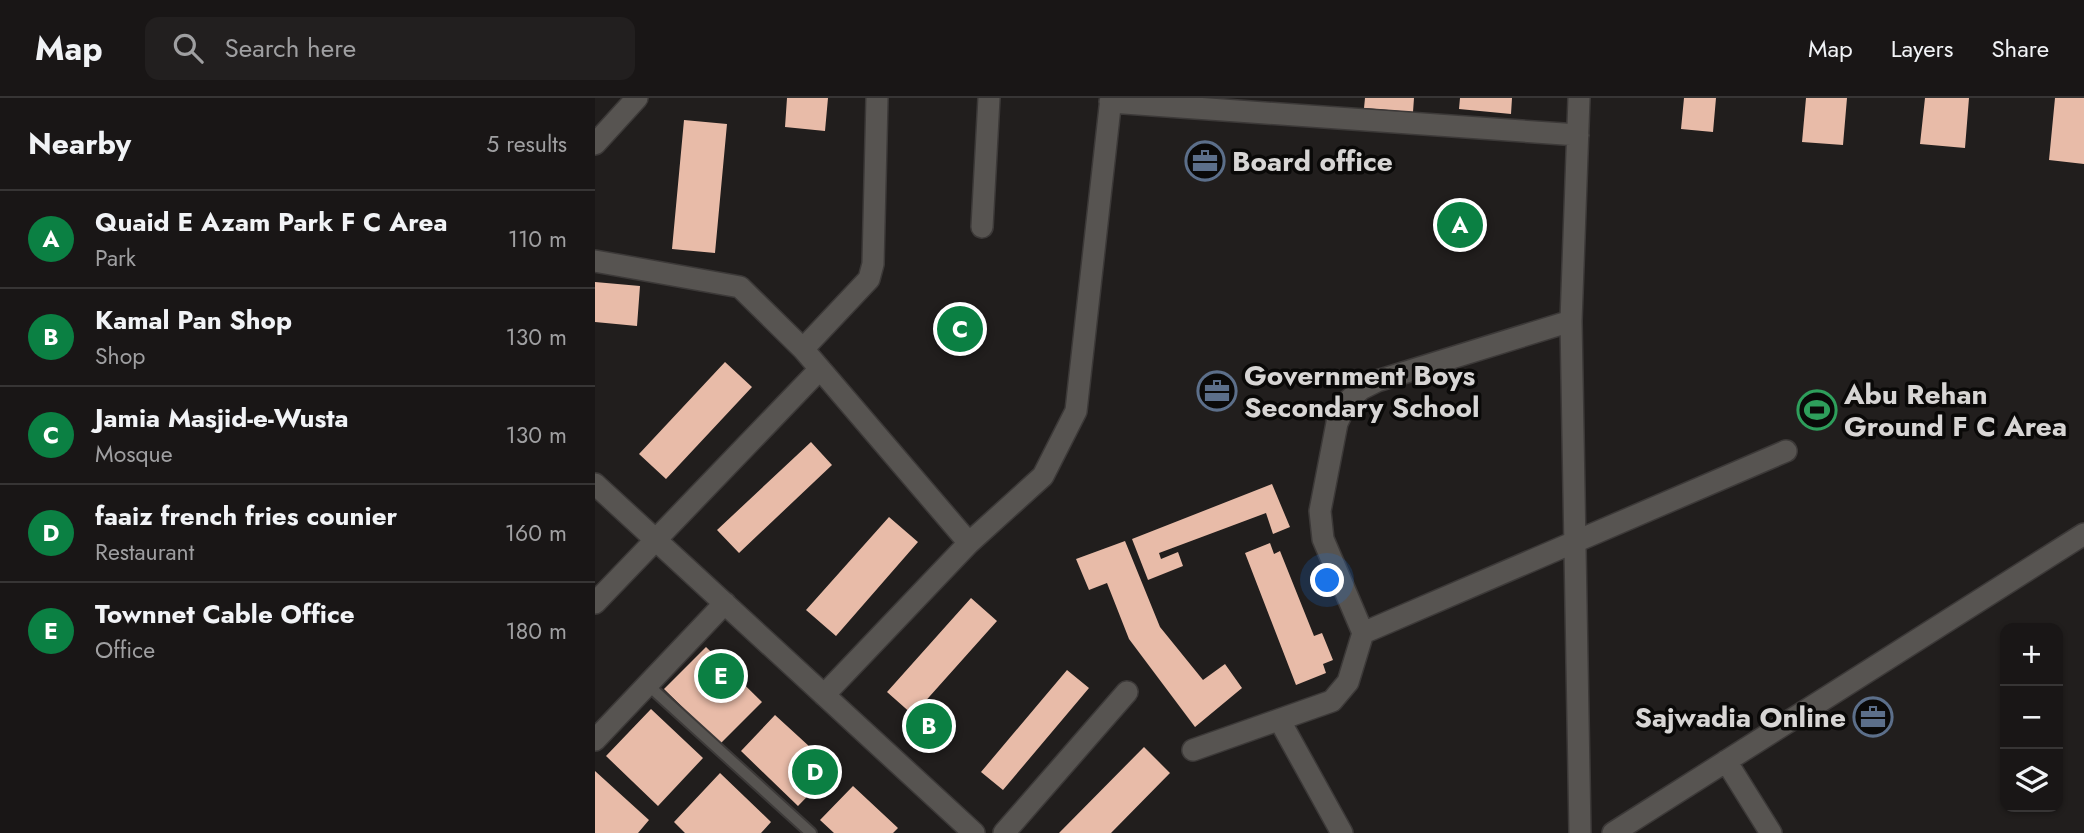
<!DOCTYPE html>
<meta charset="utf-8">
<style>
:root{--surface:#191616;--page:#221f1f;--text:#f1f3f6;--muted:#9f9fa1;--line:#373535;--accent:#0b8043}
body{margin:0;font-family:Jost,sans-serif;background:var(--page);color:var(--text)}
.controls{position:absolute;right:21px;bottom:21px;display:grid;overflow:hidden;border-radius:14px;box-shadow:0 2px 5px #0004}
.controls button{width:63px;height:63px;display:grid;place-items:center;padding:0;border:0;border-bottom:2px solid var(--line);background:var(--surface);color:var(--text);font:35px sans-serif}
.you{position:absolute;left:733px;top:483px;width:24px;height:24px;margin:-18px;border:5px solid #fff;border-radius:50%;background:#1a73e8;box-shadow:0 0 0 10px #1a73e833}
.badge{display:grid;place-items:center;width:46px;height:46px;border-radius:50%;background:var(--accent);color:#fff;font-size:23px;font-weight:700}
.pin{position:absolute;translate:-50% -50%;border:4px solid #fff;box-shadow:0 2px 7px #0006}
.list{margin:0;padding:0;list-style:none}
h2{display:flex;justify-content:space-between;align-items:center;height:91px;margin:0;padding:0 28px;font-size:30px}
h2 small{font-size:23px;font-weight:400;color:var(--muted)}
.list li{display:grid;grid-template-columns:46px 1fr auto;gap:21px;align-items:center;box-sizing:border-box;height:98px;padding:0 28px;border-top:2px solid var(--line)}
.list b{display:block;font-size:26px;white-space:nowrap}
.list p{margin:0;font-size:23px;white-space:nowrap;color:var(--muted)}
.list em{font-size:23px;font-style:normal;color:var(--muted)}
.icon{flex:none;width:38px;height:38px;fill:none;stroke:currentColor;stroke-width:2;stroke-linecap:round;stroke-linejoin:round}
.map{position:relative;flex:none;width:1489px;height:735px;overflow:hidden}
header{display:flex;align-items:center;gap:42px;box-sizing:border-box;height:98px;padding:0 35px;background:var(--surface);border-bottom:2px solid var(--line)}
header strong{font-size:33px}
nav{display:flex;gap:38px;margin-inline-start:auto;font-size:24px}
.search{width:490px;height:63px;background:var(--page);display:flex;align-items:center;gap:18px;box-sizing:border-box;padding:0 24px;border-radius:14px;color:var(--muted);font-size:26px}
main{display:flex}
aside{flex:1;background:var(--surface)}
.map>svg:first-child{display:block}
.building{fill:#e8bba8}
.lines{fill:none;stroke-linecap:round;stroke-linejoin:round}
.lane-casing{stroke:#3c3938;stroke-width:14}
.street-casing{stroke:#3c3938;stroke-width:24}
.lane{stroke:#575451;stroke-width:10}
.street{stroke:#575451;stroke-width:21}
.labels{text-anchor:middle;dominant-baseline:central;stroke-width:7;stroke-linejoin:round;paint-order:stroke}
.poi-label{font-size:28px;font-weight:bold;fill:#d7d5d4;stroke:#0a0908;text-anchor:start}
</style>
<header>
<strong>Map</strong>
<div class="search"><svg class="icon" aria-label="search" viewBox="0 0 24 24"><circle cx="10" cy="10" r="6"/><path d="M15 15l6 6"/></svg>Search here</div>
<nav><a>Map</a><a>Layers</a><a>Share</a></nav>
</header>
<main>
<aside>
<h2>Nearby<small>5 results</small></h2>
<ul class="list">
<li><span class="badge">A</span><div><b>Quaid E Azam Park F C Area</b><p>Park</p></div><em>110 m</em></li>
<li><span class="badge">B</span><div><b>Kamal Pan Shop</b><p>Shop</p></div><em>130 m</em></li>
<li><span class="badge">C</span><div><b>Jamia Masjid-e-Wusta</b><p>Mosque</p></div><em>130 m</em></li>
<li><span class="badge">D</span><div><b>faaiz french fries counier</b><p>Restaurant</p></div><em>160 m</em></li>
<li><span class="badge">E</span><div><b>Townnet Cable Office</b><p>Office</p></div><em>180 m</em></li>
</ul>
</aside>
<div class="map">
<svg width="1489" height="735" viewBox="0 0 1489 735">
<rect width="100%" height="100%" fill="#211e1d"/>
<path class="building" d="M192 0H233L230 33 190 29Z
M770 0H819L818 14 769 10Z
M865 0H917L916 16 864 11Z
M1089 0H1121L1118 34 1086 31Z
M1211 0H1252L1248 47 1207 44Z
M1330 0H1374L1370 50 1325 46Z
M1460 0H1489V66L1454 62Z
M89 22 132 26 120 155 77 151Z
M0 184 45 188 42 228 0 224Z
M130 264 157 289 71 381 44 356Z
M216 344 237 367 144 455 122 432Z
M677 386 695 429 678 436 671 415 564 455 566 461 583 454 588 468 553 482 537 441Z
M294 419 323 444 241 538 211 512Z
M530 443 565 529 608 582 630 566 647 590 600 629 534 541 512 485 494 492 481 461Z
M675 445 679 456 685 453 719 538 727 535 738 562 728 566 731 575 701 587 650 455Z
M376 500 402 523 318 617 292 594Z
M111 549 167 604 125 646 69 591Z
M472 572 494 590 408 692 386 674Z
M56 611 108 660 63 708 11 658Z
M180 617 239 671 203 708 146 653Z
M549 649 575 675 516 735H464Z
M0 673 54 722 43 735H0Z
M125 675 176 724 166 735H90L79 724Z
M258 688 303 730 298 735H239L225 722Z"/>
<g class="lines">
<g class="lane-casing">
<path id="lane" d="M53 587 216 735"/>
</g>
<g class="street-casing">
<path id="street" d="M984 0 976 223 985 735
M515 4 983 37
M0 46 42 0
M387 129 394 0
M0 163 145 189 208 251 374 445
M208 251 274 181 278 166 282 0
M0 386 379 735
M0 505 225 271
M768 535 728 441 725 413 742 325 752 304 766 291 782 283 976 223
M229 597 374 445 448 378 481 313 516 0
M685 623 747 735
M0 642 130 505
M598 652 737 603 753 584 768 535 1191 353
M1131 663 1176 735
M409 735 532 594
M1018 735 1489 436"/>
</g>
<use href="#lane" class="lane"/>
<use href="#street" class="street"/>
</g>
<defs>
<g id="office-ring" transform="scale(2.0125)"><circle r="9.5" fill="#0a0908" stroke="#5c6f8a" stroke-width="1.5"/><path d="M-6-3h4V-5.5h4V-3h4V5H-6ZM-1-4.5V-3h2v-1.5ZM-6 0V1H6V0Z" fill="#5c6f8a"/></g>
<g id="stadium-ring" transform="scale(2.0125)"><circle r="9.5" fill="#0a0908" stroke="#2e9e5b" stroke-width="1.5"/><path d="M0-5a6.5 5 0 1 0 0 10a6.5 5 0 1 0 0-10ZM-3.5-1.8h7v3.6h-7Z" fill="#2e9e5b"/></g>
</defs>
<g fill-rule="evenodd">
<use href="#office-ring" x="610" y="63"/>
<use href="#office-ring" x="622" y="293"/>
<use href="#stadium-ring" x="1222" y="312"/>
<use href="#office-ring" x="1278" y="619"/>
</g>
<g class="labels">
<g class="poi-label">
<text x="637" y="63">Board office</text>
<text x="649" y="277">Government Boys<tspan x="649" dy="32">Secondary School</tspan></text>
<text x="1249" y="296">Abu Rehan<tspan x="1249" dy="32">Ground F C Area</tspan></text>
<text x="1251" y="619" text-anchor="end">Sajwadia Online</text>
</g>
</g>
</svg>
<div class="controls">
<button>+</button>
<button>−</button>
<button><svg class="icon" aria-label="layers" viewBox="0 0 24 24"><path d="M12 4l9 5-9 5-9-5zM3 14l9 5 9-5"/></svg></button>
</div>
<div class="you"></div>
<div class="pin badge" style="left:865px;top:127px">A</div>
<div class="pin badge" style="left:334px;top:628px">B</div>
<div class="pin badge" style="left:365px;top:231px">C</div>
<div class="pin badge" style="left:220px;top:674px">D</div>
<div class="pin badge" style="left:126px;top:578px">E</div>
</div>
</main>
